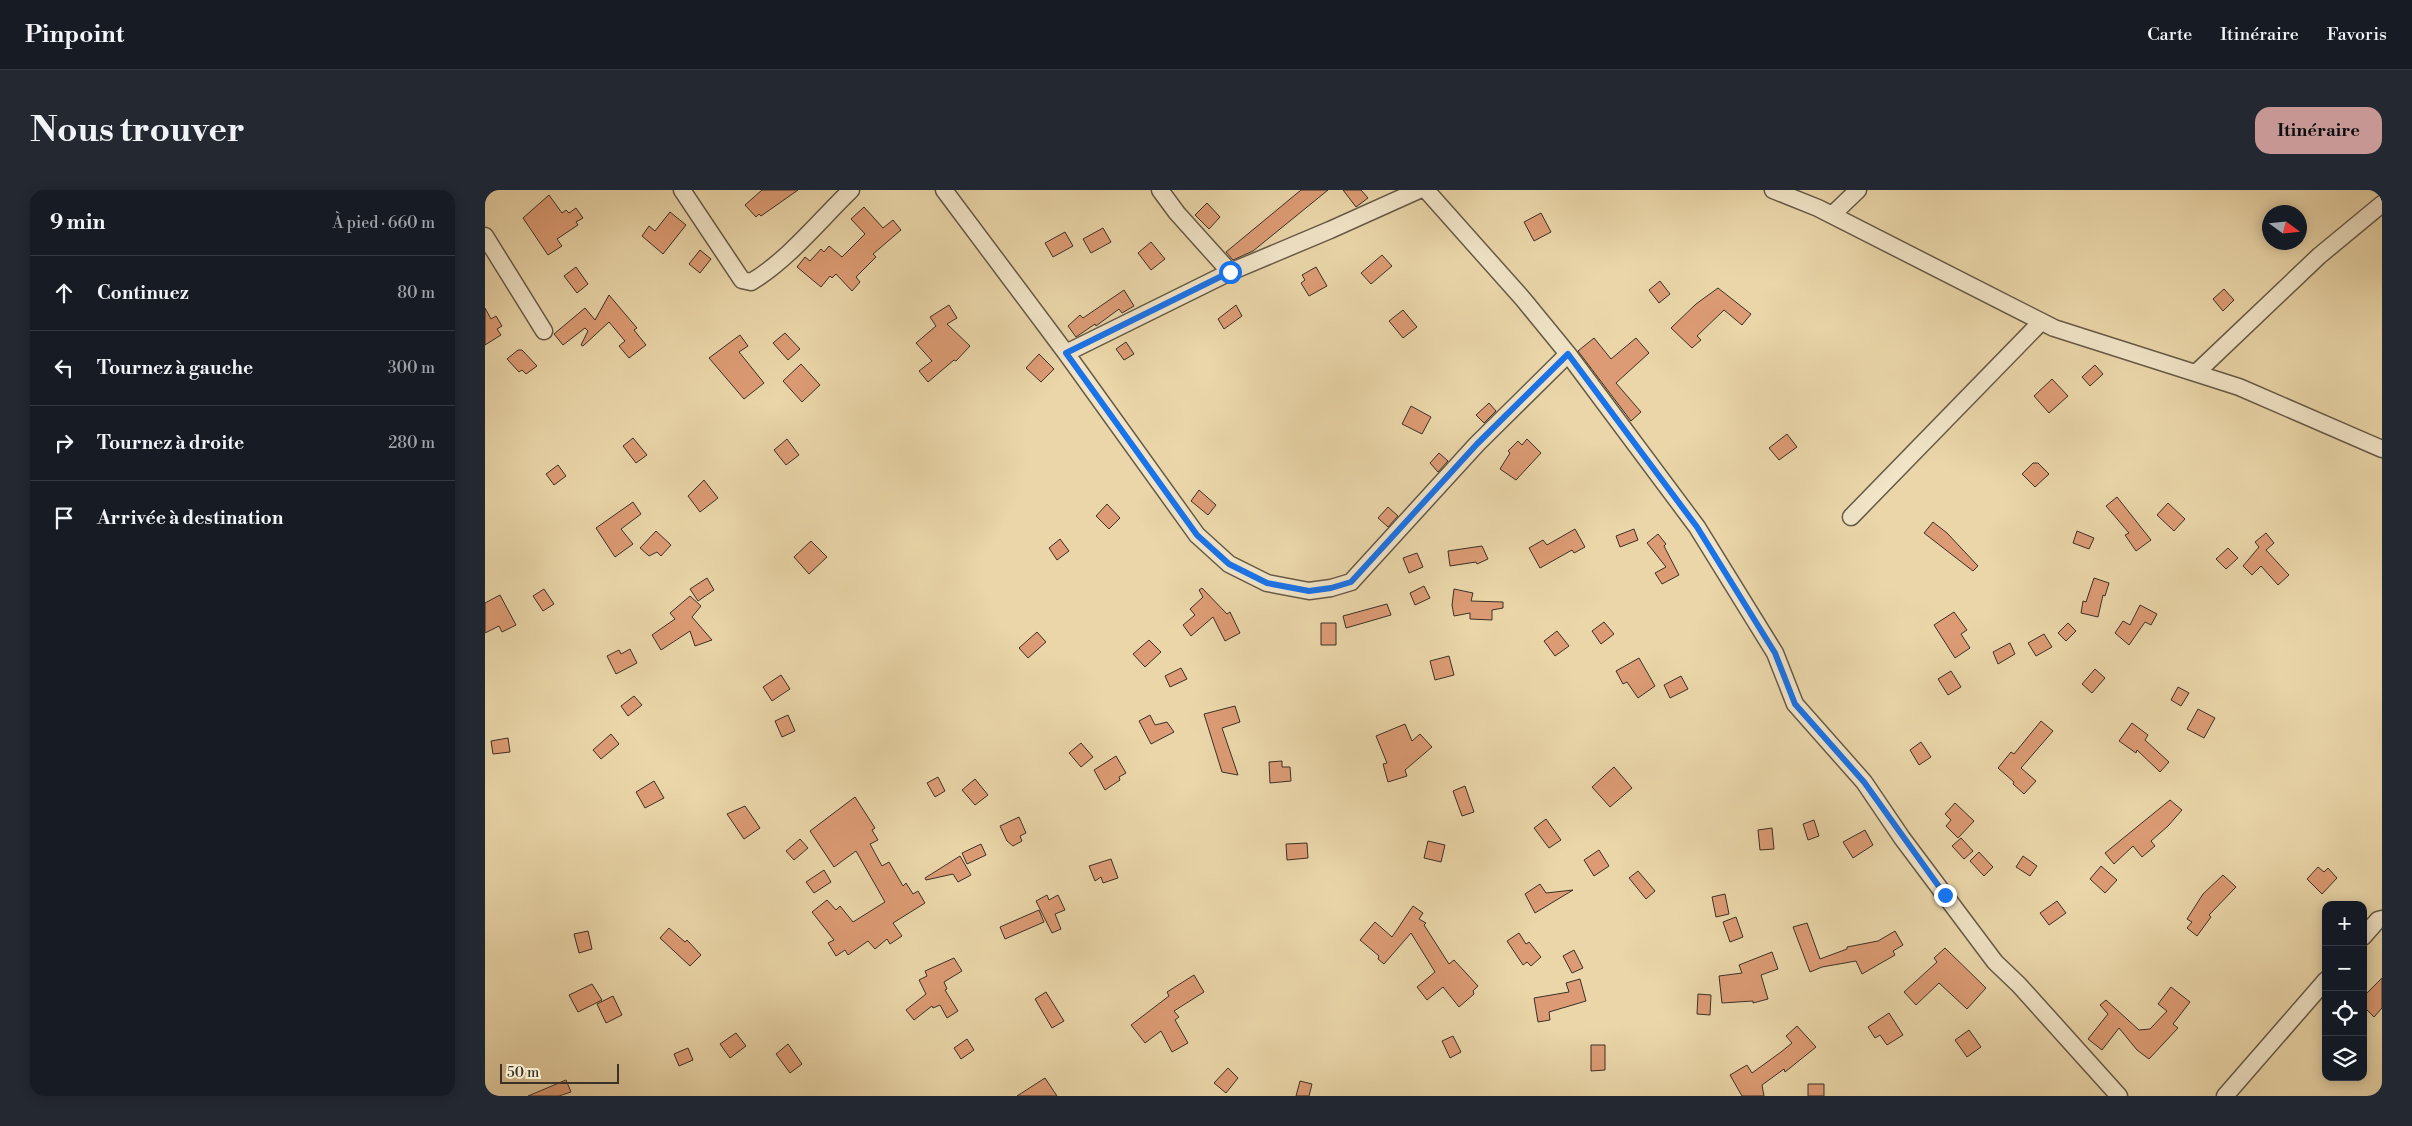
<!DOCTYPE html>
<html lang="fr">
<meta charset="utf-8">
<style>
:root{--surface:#171b24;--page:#242831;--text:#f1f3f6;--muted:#9ea1a6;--line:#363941;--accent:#c59692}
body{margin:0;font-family:"Libre Bodoni",serif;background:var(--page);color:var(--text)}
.controls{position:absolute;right:15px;bottom:15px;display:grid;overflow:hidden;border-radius:10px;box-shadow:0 2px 12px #0003}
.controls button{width:45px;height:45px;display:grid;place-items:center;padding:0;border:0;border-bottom:1px solid var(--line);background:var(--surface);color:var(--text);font:25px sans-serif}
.compass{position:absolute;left:1777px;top:15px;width:45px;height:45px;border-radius:50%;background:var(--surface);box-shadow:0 2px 12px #0003;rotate:105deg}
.scale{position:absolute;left:15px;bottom:12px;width:119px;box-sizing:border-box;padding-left:5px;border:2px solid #3b3126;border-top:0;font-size:14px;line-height:18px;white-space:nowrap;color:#3b3126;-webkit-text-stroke:4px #f1e4c7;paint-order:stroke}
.stop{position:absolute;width:15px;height:15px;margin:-11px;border:4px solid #1a73e8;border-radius:50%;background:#fff}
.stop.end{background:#1a73e8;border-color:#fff;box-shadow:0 1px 5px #0008}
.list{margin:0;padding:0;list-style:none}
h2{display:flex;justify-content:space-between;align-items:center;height:65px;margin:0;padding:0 20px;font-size:21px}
h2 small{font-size:16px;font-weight:400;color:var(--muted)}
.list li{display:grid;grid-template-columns:32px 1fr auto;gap:15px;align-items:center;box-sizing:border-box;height:75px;padding:0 20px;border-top:1px solid var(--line)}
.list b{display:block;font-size:19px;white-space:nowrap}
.list em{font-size:16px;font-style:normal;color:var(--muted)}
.icon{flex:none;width:28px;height:28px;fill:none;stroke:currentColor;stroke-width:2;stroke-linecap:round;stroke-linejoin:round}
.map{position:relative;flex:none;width:1897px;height:906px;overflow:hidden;border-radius:15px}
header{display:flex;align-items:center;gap:30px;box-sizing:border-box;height:70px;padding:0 25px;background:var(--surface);border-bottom:1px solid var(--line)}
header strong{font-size:24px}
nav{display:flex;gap:28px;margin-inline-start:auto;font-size:18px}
.intro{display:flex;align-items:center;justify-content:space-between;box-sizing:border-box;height:120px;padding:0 30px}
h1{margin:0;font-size:35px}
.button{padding:12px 22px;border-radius:15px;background:var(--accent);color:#111;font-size:18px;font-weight:700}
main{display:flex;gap:30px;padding:0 30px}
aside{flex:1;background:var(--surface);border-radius:15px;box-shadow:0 2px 12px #0003}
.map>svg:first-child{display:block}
.building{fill:#dc9b74;stroke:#3b3126}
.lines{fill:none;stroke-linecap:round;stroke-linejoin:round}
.minor-casing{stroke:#675a47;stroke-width:19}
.minor{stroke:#f1e4c7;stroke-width:16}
.route{stroke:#1a73e8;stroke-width:6}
</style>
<header>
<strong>Pinpoint</strong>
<nav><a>Carte</a><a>Itinéraire</a><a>Favoris</a></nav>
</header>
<div class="intro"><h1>Nous trouver</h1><a class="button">Itinéraire</a></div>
<main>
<aside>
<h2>9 min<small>À pied · 660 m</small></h2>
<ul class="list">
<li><svg class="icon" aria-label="ahead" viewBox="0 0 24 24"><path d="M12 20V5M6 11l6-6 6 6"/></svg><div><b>Continuez</b></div><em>80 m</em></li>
<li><svg class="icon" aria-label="left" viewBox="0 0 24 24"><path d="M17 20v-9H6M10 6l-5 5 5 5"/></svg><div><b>Tournez à gauche</b></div><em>300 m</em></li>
<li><svg class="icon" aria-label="right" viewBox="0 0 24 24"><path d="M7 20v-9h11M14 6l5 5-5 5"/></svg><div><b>Tournez à droite</b></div><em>280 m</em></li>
<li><svg class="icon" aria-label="arrive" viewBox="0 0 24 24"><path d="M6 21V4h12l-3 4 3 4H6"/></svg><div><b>Arrivée à destination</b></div></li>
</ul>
</aside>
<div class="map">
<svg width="1897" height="906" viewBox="0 0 1897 906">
<rect width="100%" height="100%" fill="#ead6a9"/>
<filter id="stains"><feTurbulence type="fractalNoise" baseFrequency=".004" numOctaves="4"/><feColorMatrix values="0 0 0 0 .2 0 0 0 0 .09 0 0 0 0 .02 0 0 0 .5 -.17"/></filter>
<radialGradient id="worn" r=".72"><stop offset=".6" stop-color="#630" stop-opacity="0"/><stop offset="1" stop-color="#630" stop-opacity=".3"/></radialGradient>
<path class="building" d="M277 0H313L276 26 274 24 271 27 260 15Z
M816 0H843L768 61 748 70 741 62Z
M858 0H876L883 8 871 17Z
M64 5 77 23 81 20 84 23 91 18 98 28 91 32 93 35 72 49 77 56 63 65 38 28Z
M722 13 735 27 724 39 710 25Z
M379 17 398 38 408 30 416 40 388 64 391 67 371 87 375 92 367 101 351 84 347 88 345 86 336 97 312 77 320 67 325 71 336 59 339 62 344 56 357 67 380 44 366 29Z
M185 22 201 35 178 64 157 46 164 36 170 41Z
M1056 23 1066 42 1049 51 1039 32Z
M618 38 626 52 606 63 598 49Z
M580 42 588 56 568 67 560 53Z
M666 52 680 69 666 80 653 63Z
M215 60 226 69 215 83 204 74Z
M897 65 907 76 886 94 876 83Z
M91 77 103 94 92 103 79 86Z
M831 77 842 96 824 106 816 93 820 90 817 85Z
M1175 91 1185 104 1174 113 1164 100Z
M1233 98 1266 124 1257 135 1239 120 1212 146 1216 150 1207 158 1186 138 1211 114Z
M1739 99 1749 110 1738 121 1728 109Z
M639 100 649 116 637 123 634 119 611 136 610 134 591 147 583 136 595 125 598 128Z
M124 105 152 138 149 140 161 155 144 168 134 156 140 151 124 132 98 156 96 155 103 141 100 138 78 155 69 144 100 118 110 130Z
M464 115 472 128 462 134 485 156 471 171 469 170 443 192 434 181 447 171 431 153 451 136 445 127Z
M751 115 757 126 739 139 733 129Z
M0 118 6 129 11 126 17 136 12 139 16 145 0 155Z
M918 120 932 137 918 148 904 131Z
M300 143 315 159 303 170 288 153Z
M255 145 263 156 254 162 279 193 259 209 224 168Z
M1109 148 1126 169 1151 148 1164 163 1131 193 1156 222 1146 231 1093 161Z
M641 152 649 164 639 170 631 159Z
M33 160H37L52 176 41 184 37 180 34 182 22 169Z
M554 164 569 179 556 192 541 178Z
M316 174 335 195 317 212 298 191Z
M1610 175 1618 184 1605 196 1597 187Z
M1567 189 1583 206 1564 223 1549 206Z
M1004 213 1011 221 999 233 991 225Z
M926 216 946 227 937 244 917 234Z
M1302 244 1312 257 1294 270 1284 258Z
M148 248 162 265 151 273 138 256Z
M302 249 314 265 301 275 289 260Z
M1042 249 1056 263 1031 290 1015 279 1025 263 1023 261 1033 251 1037 255Z
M954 263 963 271 953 282 945 273Z
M1548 273H1553L1564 284 1550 297 1537 284Z
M73 275 81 286 69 295 61 284Z
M219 290 233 308 215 322 203 306Z
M714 300 731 315 723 325 706 311Z
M1632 307 1666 350 1651 361 1640 345 1644 343 1621 316Z
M148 312 156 324 136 339 148 354 130 367 111 338Z
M1683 313 1700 329 1689 341 1672 325Z
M622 314 635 328 624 339 611 326Z
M903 317 913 326 903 337 893 328Z
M1448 332 1462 343 1493 376 1488 381 1439 343Z
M1090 339 1100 357 1089 363 1087 360 1055 378 1044 358 1058 350 1062 355Z
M1149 339 1153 350 1135 357 1131 346Z
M171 341 186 355 176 366 172 362 164 366 155 358Z
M1592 341 1609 348 1604 359 1588 353Z
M1781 343 1789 353 1781 360 1804 385 1793 395 1776 376 1767 385 1758 376 1774 357 1770 352Z
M1173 344 1181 354 1179 356 1194 385 1177 394 1170 383 1181 377 1162 353Z
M575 349 584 361 572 370 564 358Z
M326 351 342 367 324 384 309 367Z
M997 356 1003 369 992 374 991 372 965 376 963 361Z
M1743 358 1753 368 1741 379 1731 369Z
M932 363 938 377 924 383 918 368Z
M222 388 229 400 213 411 205 399Z
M1609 388 1624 393 1620 406 1618 405 1613 427 1596 423 1598 411 1601 412Z
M939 396 945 408 930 415 925 403Z
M717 398 742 424 745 422 755 443 740 451 728 427 706 446 698 435 710 425 705 419 718 407 714 400Z
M59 399 69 414 58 421 48 406Z
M969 399 988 403 986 411 1018 412V418L1007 420V430L985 429V423L969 426 967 415Z
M15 405 31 435 17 442 14 436 0 443V413Z
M205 406 216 416 207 427 227 450 210 456 205 441 176 460 167 445 190 429 185 423Z
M902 414 906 425 861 438 858 426Z
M1655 415 1672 424 1666 435 1660 432 1644 455 1630 443 1638 431 1645 435Z
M1469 422 1482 440 1476 444 1485 458 1470 468 1449 435Z
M1119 432 1129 444 1116 454 1107 441Z
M836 433H851V455H836Z
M1583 433 1591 441 1581 451 1573 443Z
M1072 441 1084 456 1070 466 1059 451Z
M552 442 561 452 543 468 534 458Z
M1559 444 1567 457 1551 466 1543 453Z
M664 450 676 462 660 477 648 464Z
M1525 453 1530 464 1513 474 1508 462Z
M145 459 152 473 131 484 122 466 134 460 136 464Z
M964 466 969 485 950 490 945 471Z
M1154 468 1170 496 1153 508 1142 492 1138 494 1131 481Z
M696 478 702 489 685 497 680 486Z
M1610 479 1620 488 1607 503 1597 494Z
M1466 481 1476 497 1463 505 1453 489Z
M296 485 305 499 287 511 278 497Z
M1196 486 1203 499 1185 508 1179 495Z
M1693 497 1704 503 1696 516 1686 510Z
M149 506 157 515 143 526 136 516Z
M750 516 755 532 737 538 753 585 737 582 719 524Z
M1713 519 1730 528 1719 548 1702 539Z
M303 525 310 541 297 547 290 531Z
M665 525 670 535 682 532 689 542 666 554 654 531Z
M1556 531 1568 541 1536 578 1551 591 1539 604 1528 594 1529 592 1513 578 1526 562 1529 564Z
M1647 533 1663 545 1660 550 1684 572 1675 582 1652 560 1651 563 1634 551Z
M920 534 927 551 935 544 947 557 920 580 922 586 903 592 898 574 902 573 891 546Z
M126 544 134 554 116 569 108 560Z
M23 548 25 562 8 564 6 551Z
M1436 552 1446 567 1434 575 1425 560Z
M596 553 608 567 596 577 584 563Z
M631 566 641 583 634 587 635 590 620 600 609 580Z
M797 571V577H805L806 591 785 593 784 572Z
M1129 577 1147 598 1125 617 1107 597Z
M453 587 460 601 450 607 442 593Z
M490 589 503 605 490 615 477 600Z
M169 591 179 608 160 618 151 602Z
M980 596 989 622 977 626 968 601Z
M370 607 390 638 387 640 393 650 385 654 397 676 404 672 418 696 421 693 428 704 433 701 440 713 408 733 417 746 405 754 402 749 390 759 383 751 363 765 360 760 351 766 343 753 349 750 327 722 342 710 351 720 355 716 368 732 400 712 371 661 349 677 325 641Z
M1685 610 1697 620 1683 636 1666 651 1670 656 1657 667 1648 656 1629 674 1620 663Z
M1470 613 1489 631 1473 648 1461 636 1466 630 1460 624Z
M260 616 275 638 259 649 242 624Z
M534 627 541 643 535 646 537 651 528 656 522 651 515 636Z
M1061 629 1076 650 1064 658 1049 638Z
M1329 630 1334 646 1323 650 1318 634Z
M1287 638 1289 659 1275 660 1273 640Z
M1380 640 1388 655 1368 668 1358 652Z
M1476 648 1488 661 1479 669 1467 656Z
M315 649 323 658 309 670 301 661Z
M943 651 960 655 956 672 939 668Z
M822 653 823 668 802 670 801 654Z
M496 654 501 665 482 674 477 663Z
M1114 660 1124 676 1109 686 1099 670Z
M1494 662 1508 677 1499 686 1485 671Z
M475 666 486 685 473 692 468 684 441 690 440 688Z
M1538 666 1552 676 1545 686 1531 677Z
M626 669 633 688 618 693 616 687 610 691 604 676Z
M1616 676 1632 690 1620 703 1605 689Z
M1833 677 1839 682 1843 678 1852 688 1837 704 1822 689Z
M339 680 346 692 329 703 321 692Z
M1153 681 1170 701 1161 709 1144 688Z
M1738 685 1751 697 1724 725 1726 727 1712 746 1702 738 1707 732 1702 729 1718 704Z
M1055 694 1061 703 1088 700 1050 723 1040 704Z
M1240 704 1244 724 1231 727 1227 707Z
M562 705 564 710 573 705 580 720 570 724 576 739 567 743 551 711Z
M1572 711 1581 723 1564 735 1555 723Z
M928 716 938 723 934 729 941 733 939 735 964 774 969 770 993 796 988 801 989 804 974 817 958 797 942 810 932 797 950 782 926 743 899 774 893 769 894 766 875 750 890 732 907 747Z
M554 720 559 732 520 749 515 737Z
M1251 727 1258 747 1245 752 1238 732Z
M1322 733 1335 769 1362 759V757L1393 751 1410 741 1418 755 1408 761 1410 765 1377 784 1371 771 1337 777 1325 782 1308 737Z
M184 738 200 752 202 750 216 765 205 776 175 748Z
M103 741 107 759 94 763 89 744Z
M1034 743 1041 754 1044 752 1056 767 1046 776 1042 772 1038 775 1022 751Z
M1460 758 1501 798 1482 819 1454 793 1431 815 1419 802 1452 772 1449 768Z
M1089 760 1098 778 1087 783 1078 766Z
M1287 762 1293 779 1276 785 1283 809 1268 813V811L1237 813 1234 786 1257 783 1254 775Z
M469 768 477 781 459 792 462 799 460 800 473 821 462 828 455 815 448 818 447 816 429 830 421 820 441 804 434 790 442 786 440 781Z
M709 785 719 802 689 821 694 827 690 830 703 853 687 862 676 841 660 853 646 835 684 806 682 802Z
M1897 788V818L1889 827 1878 816V807Z
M1095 789 1101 811 1064 822 1065 830 1053 832 1049 808 1084 802 1081 793Z
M107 794 117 810 93 822 84 805Z
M1686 797 1705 812 1688 834 1693 838 1664 869 1652 860 1634 838 1617 860 1603 849 1623 824 1615 815 1621 810 1654 840 1665 839 1682 821 1673 814Z
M561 802 579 831 567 838 550 809Z
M1213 804 1226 805 1225 825 1212 824Z
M128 806 137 825 121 833 112 814Z
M1404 823 1418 845 1402 855 1395 845 1390 848 1383 837Z
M1312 836 1331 857 1300 882 1299 879 1277 895 1279 906H1257L1245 885 1262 875 1267 883 1296 862 1307 853 1301 846Z
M1484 840 1496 857 1482 867 1470 850Z
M251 843 261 856 245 868 235 854Z
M968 846 976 862 965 868 957 851Z
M482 849 489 860 476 869 469 858Z
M303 854 317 874 305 883 291 864Z
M1106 855H1120V880L1106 881Z
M203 858 208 870 194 876 189 864Z
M743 878 753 888 741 903 729 893Z
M560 888 572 906H532Z
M81 890 86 902 74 906H43Z
M815 891 827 894 824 906H811Z
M1323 894H1339V906H1323Z"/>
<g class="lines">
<g class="minor-casing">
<path id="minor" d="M197 0 257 90 266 92C302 71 335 30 366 0
M459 0 581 163 712 345 744 374 782 393 824 401 846 398 866 392 992 254 1083 164
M675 0 692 23 745 82 845 40 934 0
M941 0 1038 109 1083 164 1212 337 1290 463 1310 514 1379 592 1417 648 1510 772 1534 795 1634 906
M1288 0 1333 18 1569 138 1754 197 1897 259
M1347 25 1373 0
M0 46 59 141
M581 163 745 82
M1711 183 1834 66 1897 14
M1366 327 1556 132
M1878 747 1893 730 1897 729
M1740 906 1841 790"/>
</g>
<use href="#minor" class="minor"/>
</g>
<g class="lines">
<path class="route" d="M745 82 581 163 712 345 744 374 782 393 824 401 846 398 866 392 992 254 1083 164 1212 337 1290 463 1310 514 1379 592 1460 705"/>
</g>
<rect width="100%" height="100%" filter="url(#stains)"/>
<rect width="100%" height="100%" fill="url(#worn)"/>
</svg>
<div class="controls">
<button>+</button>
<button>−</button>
<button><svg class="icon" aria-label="locate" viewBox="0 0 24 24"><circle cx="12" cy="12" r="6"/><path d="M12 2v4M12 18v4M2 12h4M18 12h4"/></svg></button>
<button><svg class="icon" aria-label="layers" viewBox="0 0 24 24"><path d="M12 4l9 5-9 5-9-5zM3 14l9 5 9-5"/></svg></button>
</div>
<svg class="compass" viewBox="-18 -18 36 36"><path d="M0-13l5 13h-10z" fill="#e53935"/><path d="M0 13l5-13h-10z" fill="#9ea1a6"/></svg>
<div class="scale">50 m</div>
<div class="stop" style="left:745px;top:82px"></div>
<div class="stop end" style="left:1460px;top:705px"></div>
</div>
</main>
